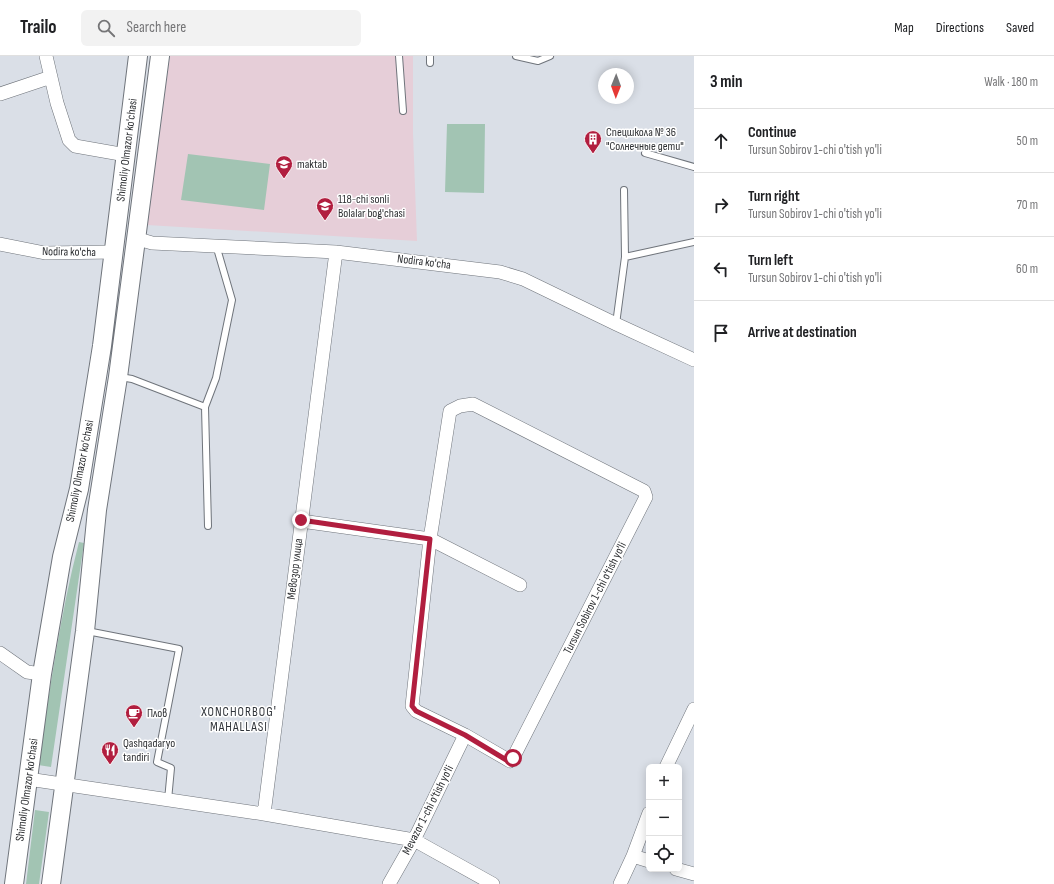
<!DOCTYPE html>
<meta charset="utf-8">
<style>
:root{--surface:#fff;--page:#f2f2f2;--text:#202124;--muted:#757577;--line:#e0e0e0}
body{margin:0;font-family:"Sofia Sans Condensed",sans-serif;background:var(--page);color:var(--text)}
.controls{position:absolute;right:12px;bottom:12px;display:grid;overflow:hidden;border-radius:6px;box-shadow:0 2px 10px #0003}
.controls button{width:36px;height:36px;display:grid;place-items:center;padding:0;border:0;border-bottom:1px solid var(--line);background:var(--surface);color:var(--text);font:20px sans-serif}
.compass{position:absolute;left:598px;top:12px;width:36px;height:36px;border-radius:50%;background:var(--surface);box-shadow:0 2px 10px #0003;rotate:181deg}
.stop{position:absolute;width:12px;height:12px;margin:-9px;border:3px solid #b11e3f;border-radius:50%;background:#fff}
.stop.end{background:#b11e3f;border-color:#fff;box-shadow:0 1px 4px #0008}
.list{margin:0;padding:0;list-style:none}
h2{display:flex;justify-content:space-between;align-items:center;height:52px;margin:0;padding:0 16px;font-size:17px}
h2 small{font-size:13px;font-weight:400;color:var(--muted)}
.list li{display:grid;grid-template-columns:26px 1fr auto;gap:12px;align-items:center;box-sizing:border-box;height:64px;padding:0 16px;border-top:1px solid var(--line)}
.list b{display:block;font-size:15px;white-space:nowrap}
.list p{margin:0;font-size:13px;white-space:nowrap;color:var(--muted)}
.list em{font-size:13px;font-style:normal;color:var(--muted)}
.icon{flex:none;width:22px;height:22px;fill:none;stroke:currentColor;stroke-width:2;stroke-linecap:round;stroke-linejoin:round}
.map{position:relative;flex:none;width:694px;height:828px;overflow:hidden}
header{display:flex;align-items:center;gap:24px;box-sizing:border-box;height:56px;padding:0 20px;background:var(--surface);border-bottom:1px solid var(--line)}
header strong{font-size:19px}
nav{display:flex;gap:22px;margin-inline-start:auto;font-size:14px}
.search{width:280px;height:36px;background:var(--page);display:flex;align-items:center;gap:10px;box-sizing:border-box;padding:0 14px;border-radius:6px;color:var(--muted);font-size:15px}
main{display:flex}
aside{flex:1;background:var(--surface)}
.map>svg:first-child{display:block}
.education{fill:#e6ced8}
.green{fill:#a2c4b3}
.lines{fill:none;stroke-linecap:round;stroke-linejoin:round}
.lane-casing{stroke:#6f747b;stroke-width:8}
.street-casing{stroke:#6f747b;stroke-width:14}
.secondary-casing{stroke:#6f747b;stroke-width:20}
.lane{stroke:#fff;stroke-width:6}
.street{stroke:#fff;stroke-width:13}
.secondary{stroke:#fff;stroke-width:18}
.route{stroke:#b11e3f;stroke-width:5}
.labels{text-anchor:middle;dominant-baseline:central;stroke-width:3;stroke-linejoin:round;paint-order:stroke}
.poi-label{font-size:12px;fill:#2d2f32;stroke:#fff;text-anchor:start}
.street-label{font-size:12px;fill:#2d2f32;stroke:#fff}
.neighbourhood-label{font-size:13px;letter-spacing:1px;fill:#30343a;stroke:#fff}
</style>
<header>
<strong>Trailo</strong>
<div class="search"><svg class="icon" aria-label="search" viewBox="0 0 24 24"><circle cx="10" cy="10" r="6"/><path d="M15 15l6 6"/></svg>Search here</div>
<nav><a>Map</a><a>Directions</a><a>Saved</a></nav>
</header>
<main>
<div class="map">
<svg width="694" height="828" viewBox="0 0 694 828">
<rect width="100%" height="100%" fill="#dadfe7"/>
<path class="education" d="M170 0H413V77L417 185 147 169Z"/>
<path class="green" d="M447 68H485L484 137 445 136Z
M188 98 270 108 264 154 181 144Z
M79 486 84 487 51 711 38 709C50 634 60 559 79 486Z
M35 754 49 756 39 828H26Z"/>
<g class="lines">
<g class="lane-casing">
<path id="lane" d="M399 0 403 55
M430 0V7
M516 0 538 5 550 0
M645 97 694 111
M624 134 625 201
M616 268 625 201 694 186
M120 321 132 323 205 351 208 470
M205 351 216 322 232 244 216 189
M87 575 179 593 157 706 171 712 168 744"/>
</g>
<g class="street-casing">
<path id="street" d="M46 0 57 47 69 84 75 90 126 99
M0 38 51 21
M135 182 152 187 336 196 500 216 523 223 616 268 694 304
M0 188 45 197 114 196
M301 465 430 483 450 355 460 350 473 348 644 435 646 441 513 702 510 705 465 679 416 655 412 650 430 483 520 529
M0 597 27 616 42 618
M666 711 694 653
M28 723 264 758 414 784 493 828
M264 758 336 196
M633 800 649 805
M676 813 694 818
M389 828 414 784 465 679
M620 828 633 800 649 757"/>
</g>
<g class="secondary-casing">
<path id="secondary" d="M14 828 42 618 62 501 79 433 102 290 138 0
M51 828 85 575 97 454 118 321 160 0"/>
</g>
<use href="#lane" class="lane"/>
<use href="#street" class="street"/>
<use href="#secondary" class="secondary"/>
</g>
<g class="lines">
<path class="route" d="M301 464 430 483 412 650 416 655 465 679 508 705H510L513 702"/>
</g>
<defs>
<g id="building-pin" transform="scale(0.9)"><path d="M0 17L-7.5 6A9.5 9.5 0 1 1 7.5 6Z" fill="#b11e3f" stroke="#fff"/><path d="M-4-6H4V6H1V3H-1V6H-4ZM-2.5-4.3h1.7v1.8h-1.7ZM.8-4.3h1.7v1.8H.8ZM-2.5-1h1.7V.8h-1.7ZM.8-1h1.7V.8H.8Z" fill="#fff"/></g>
<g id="school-pin" transform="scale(0.9)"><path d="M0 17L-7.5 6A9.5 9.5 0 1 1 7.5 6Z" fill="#b11e3f" stroke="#fff"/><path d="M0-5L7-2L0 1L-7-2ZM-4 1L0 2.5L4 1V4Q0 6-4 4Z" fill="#fff"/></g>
<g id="cafe-pin" transform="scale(0.9)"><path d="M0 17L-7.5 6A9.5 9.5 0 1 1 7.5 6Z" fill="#b11e3f" stroke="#fff"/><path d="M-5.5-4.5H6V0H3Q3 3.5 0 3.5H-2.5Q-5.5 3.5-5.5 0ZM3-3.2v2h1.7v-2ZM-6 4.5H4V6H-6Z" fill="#fff"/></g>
<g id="restaurant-pin" transform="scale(0.9)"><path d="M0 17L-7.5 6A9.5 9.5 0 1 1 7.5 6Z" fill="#b11e3f" stroke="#fff"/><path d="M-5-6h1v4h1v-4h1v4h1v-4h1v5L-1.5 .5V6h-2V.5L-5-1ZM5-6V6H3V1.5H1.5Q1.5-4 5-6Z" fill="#fff"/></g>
</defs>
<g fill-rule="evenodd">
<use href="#building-pin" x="593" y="83"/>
<use href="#school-pin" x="284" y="108"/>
<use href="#school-pin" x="325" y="150"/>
<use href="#cafe-pin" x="134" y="657"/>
<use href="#restaurant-pin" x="110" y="694"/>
</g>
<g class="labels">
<g class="poi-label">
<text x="606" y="76">Спецшкола № 36<tspan x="606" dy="14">"Солнечные дети"</tspan></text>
<text x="297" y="108">maktab</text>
<text x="338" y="143">118-chi sonli<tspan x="338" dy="14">Bolalar bog'chasi</tspan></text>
<text x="147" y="657">Плов</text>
<text x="123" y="687">Qashqadaryo<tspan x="123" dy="14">tandiri</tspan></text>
</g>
<g class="street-label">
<text transform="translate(127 94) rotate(-83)">Shimoliy Olmazor ko'chasi</text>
<text transform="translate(69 196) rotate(1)">Nodira ko'cha</text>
<text transform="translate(424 206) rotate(7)">Nodira ko'cha</text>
<text transform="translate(80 415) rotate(-79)">Shimoliy Olmazor ko'chasi</text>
<text transform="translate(295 513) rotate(-83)">Мевозор улица</text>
<text transform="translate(595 542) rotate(-63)">Tursun Sobirov 1-chi o'tish yo'li</text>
<text transform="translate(27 734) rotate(-82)">Shimoliy Olmazor ko'chasi</text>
<text transform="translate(428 754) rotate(-63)">Mevazor 1-chi o'tish yo'li</text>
</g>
<g class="neighbourhood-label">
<text x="239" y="656">XONCHORBOG'<tspan x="239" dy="15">MAHALLASI</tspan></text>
</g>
</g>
</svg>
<div class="controls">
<button>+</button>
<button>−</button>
<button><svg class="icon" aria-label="locate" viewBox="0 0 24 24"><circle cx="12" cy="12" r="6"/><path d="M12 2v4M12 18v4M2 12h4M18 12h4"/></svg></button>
</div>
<svg class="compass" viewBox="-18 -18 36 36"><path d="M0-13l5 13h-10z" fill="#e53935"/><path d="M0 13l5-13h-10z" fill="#757577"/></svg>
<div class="stop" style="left:513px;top:702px"></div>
<div class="stop end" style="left:301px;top:464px"></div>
</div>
<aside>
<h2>3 min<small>Walk · 180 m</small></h2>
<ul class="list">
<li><svg class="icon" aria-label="ahead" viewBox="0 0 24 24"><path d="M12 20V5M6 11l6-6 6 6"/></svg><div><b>Continue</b><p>Tursun Sobirov 1-chi o'tish yo'li</p></div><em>50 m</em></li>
<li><svg class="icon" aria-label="right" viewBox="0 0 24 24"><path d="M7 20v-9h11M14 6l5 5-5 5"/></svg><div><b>Turn right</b><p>Tursun Sobirov 1-chi o'tish yo'li</p></div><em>70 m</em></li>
<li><svg class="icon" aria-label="left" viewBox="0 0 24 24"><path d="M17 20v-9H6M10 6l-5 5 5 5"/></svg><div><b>Turn left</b><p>Tursun Sobirov 1-chi o'tish yo'li</p></div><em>60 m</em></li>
<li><svg class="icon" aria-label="arrive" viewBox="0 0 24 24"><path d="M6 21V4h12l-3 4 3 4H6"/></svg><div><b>Arrive at destination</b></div></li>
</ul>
</aside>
</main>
